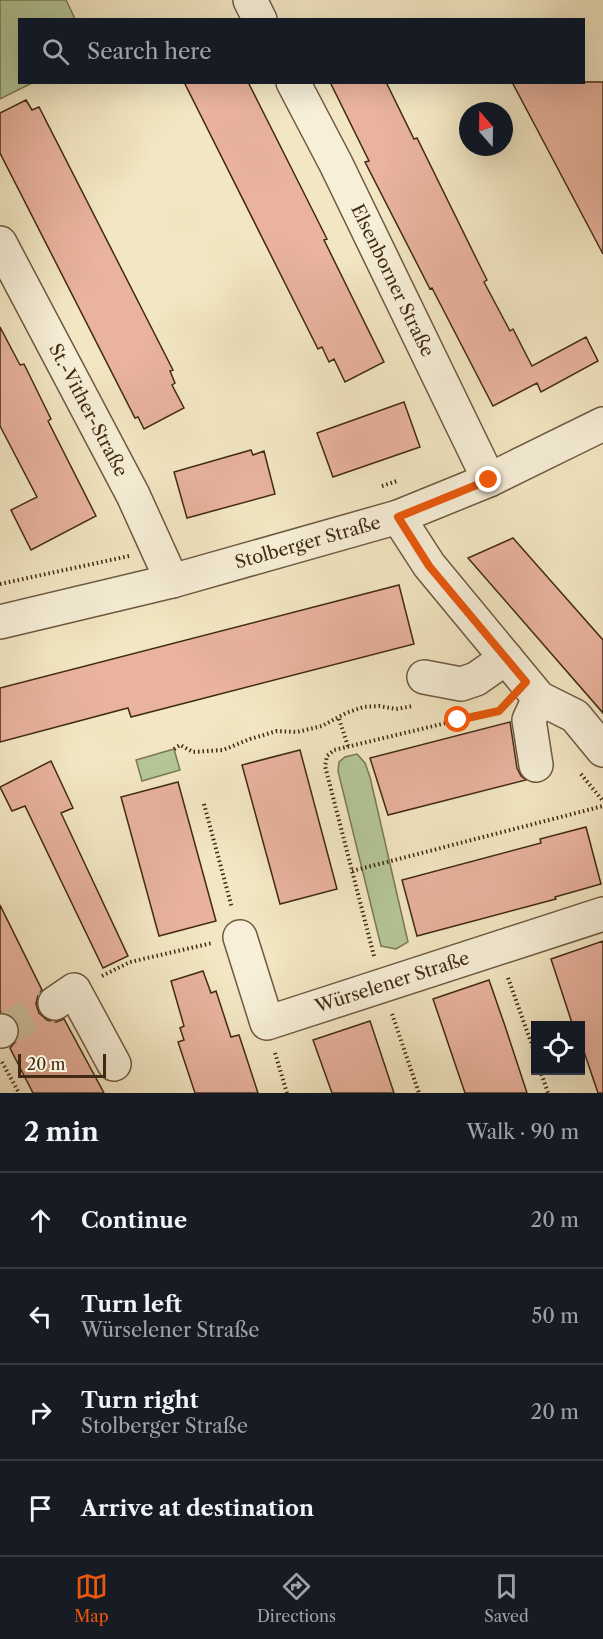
<!DOCTYPE html>
<meta charset="utf-8">
<style>
:root{--surface:#171b24;--page:#242831;--text:#f1f3f6;--muted:#9ea1a6;--line:#363941;--accent:#ea580c}
body{margin:0;font-family:"Libre Caslon Text",serif;background:var(--page);color:var(--text)}
.controls{position:absolute;right:18px;bottom:18px;display:grid;overflow:hidden;border-radius:0px;box-shadow:0 6px 24px #0002}
.controls button{width:54px;height:54px;display:grid;place-items:center;padding:0;border:0;border-bottom:2px solid var(--line);background:var(--surface);color:var(--text);font:30px sans-serif}
.compass{position:absolute;left:459px;top:102px;width:54px;height:54px;border-radius:50%;background:var(--surface);box-shadow:0 6px 24px #0002;rotate:340deg}
.scale{position:absolute;left:18px;bottom:15px;width:88px;box-sizing:border-box;padding-left:6px;border:3px solid #412a15;border-top:0;font-size:16px;line-height:21px;white-space:nowrap;color:#412a15;-webkit-text-stroke:4px #f7efd8;paint-order:stroke}
.stop{position:absolute;width:18px;height:18px;margin:-14px;border:4px solid #ea580c;border-radius:50%;background:#fff}
.stop.end{background:#ea580c;border-color:#fff;box-shadow:0 2px 6px #0008}
.list{margin:0;padding:0;list-style:none}
h2{display:flex;justify-content:space-between;align-items:center;height:78px;margin:0;padding:0 24px;font-size:26px}
h2 small{font-size:20px;font-weight:400;color:var(--muted)}
.list li{display:grid;grid-template-columns:39px 1fr auto;gap:18px;align-items:center;box-sizing:border-box;height:96px;padding:0 24px;border-top:2px solid var(--line)}
.list b{display:block;font-size:22px;white-space:nowrap}
.list p{margin:0;font-size:20px;white-space:nowrap;color:var(--muted)}
.list em{font-size:20px;font-style:normal;color:var(--muted)}
.icon{flex:none;width:33px;height:33px;fill:none;stroke:currentColor;stroke-width:2;stroke-linecap:round;stroke-linejoin:round}
.map{position:relative;flex:none;width:603px;height:1093px;overflow:hidden}
.search{position:absolute;background:var(--surface);box-shadow:0 6px 24px #0002;left:18px;right:18px;top:18px;height:66px;display:flex;align-items:center;gap:15px;box-sizing:border-box;padding:0 21px;border-radius:0px;color:var(--muted);font-size:22px}
.sheet{height:462px;background:var(--surface)}
nav{display:flex;justify-content:space-around;align-items:center;box-sizing:border-box;height:84px;border-top:2px solid var(--line);background:var(--surface);font-size:16px;color:var(--muted)}
nav a{display:grid;justify-items:center;gap:3px}
nav .on{color:var(--accent)}
.map>svg:first-child{display:block}
.green{fill:#b5c798;stroke:#7b7856;stroke-width:1.5}
.building{fill:#e9b39e;stroke:#412a15;stroke-width:1.5}
.lines{fill:none;stroke-linecap:round;stroke-linejoin:round}
.minor-tunnel{stroke:#cfc1a0;stroke-width:33;stroke-dasharray:33 16;stroke-linecap:butt}
.minor-casing{stroke:#6e5940;stroke-width:36}
.path{stroke:#412a15;stroke-width:4;stroke-dasharray:1.5 3;stroke-linecap:butt}
.minor{stroke:#f7efd8;stroke-width:33}
.route{stroke:#ea580c;stroke-width:8}
.labels{text-anchor:middle;dominant-baseline:central;stroke-width:5;stroke-linejoin:round;paint-order:stroke}
.street-label{font-size:18px;fill:#412a15;stroke:#f7efd8}
</style>
<div class="map">
<svg width="603" height="1093" viewBox="0 0 603 1093">
<rect width="100%" height="100%" fill="#f3e7c3"/>
<filter id="stains"><feTurbulence type="fractalNoise" baseFrequency=".00333" numOctaves="4"/><feColorMatrix values="0 0 0 0 .2 0 0 0 0 .09 0 0 0 0 .02 0 0 0 .5 -.17"/></filter>
<radialGradient id="worn" r=".72"><stop offset=".6" stop-color="#630" stop-opacity="0"/><stop offset="1" stop-color="#630" stop-opacity=".3"/></radialGradient>
<path class="green" d="M0 0H66L75 19 20 20V82L32 83 0 99Z
M174 749 180 770 142 781 136 760Z
M357 754 365 763 370 777 408 942 396 949 381 946 338 771 339 762 345 757Z"/>
<path class="building" d="M184 82H248L320 225 327 239 324 240 384 362 345 382 334 359 329 362 322 347 318 349Z
M330 82H386L414 139 417 138 479 264 487 280 484 282 510 331 513 329 532 366 586 337 598 361 541 392 537 383 493 406 432 288 430 289 365 162 369 161Z
M512 82H603V254Z
M26 100 32 110 39 107 173 370 170 371 175 383 172 385 184 408 144 429 138 417 135 418 0 153V113Z
M0 327 20 365 24 364 51 419 48 421 96 516 31 550 11 510 37 497 0 426Z
M404 402 420 447 333 477 317 433Z
M251 450 253 455 264 451 275 494 187 518 174 472Z
M513 538 603 640V713L468 558Z
M399 585 414 644 131 717 128 708 0 742V688Z
M510 722 517 768 521 776 526 780 388 815 370 758Z
M300 750 337 889 280 904 242 765Z
M51 761 73 808 61 813 128 956 103 968 25 806 12 811 0 787Z
M178 782 216 921 159 936 121 797Z
M586 827 601 884 555 897 556 899 417 936 402 880 541 843 540 839Z
M0 905 42 990 38 995 36 1004 39 1013 47 1020 56 1022 64 1019 104 1093H33L10 1048 17 1040 20 1032 17 1022 10 1015 0 1012Z
M603 941V1093H598L580 1040V1026H573L551 959Z
M203 971 211 993 216 991 231 1037 239 1035 258 1093H195L178 1042 184 1040 180 1028 184 1026 171 981Z
M489 980 505 1026 527 1093H465L433 999Z
M370 1021 394 1093H332L313 1040Z"/>
<g class="lines">
<path class="minor-tunnel" d="M1 1031 55 1003"/>
<g class="minor-casing">
<g id="minor">
<path d="M250 0 260 20"/>
<path id="s1" d="M293 82 336 164 489 480"/>
<path id="s2" d="M0 243 133 495 172 581"/>
<path d="M398 517 429 565 539 698 575 716 603 750"/>
<path id="s3" d="M0 622 172 581 398 517 489 480 603 424"/>
<path d="M424 677 461 684 476 679 506 658"/>
<path d="M536 765 529 720 539 698"/>
<path id="s4" d="M240 937 267 1023 603 914"/>
<path d="M55 1003 74 990 114 1064"/>
<path d="M0 1031H1"/>
</g>
</g>
<path class="path" d="M382 486 397 481
M0 584 129 556
M339 719 348 746
M174 749 180 745 193 752 223 750 250 739 277 731 297 732 322 726 346 713 363 707 379 706 396 709 413 706
M581 774 603 801
M204 804 232 908
M352 871 603 806
M374 956 325 766 327 756 334 750 500 710
M102 976 130 962 212 943
M508 978 536 1056
M392 1014 419 1093
M275 1053 287 1093
M2 1062 19 1093
M540 1070 548 1093"/>
<use href="#minor" class="minor"/>
</g>
<g class="lines">
<path class="route" d="M458 720 499 711 526 682 429 566 398 517 489 480"/>
</g>
<g class="labels">
<g class="street-label">
<text stroke="none"><textPath href="#s1" startOffset="222">Elsenborner Straße</textPath></text>
<text stroke="none"><textPath href="#s2" startOffset="189">St.-Vither-Straße</textPath></text>
<text stroke="none"><textPath href="#s3" startOffset="318">Stolberger Straße</textPath></text>
<text stroke="none"><textPath href="#s4" startOffset="222">Würselener Straße</textPath></text>
</g>
</g>
<rect width="100%" height="100%" filter="url(#stains)"/>
<rect width="100%" height="100%" fill="url(#worn)"/>
</svg>
<div class="controls">
<button><svg class="icon" aria-label="locate" viewBox="0 0 24 24"><circle cx="12" cy="12" r="6"/><path d="M12 2v4M12 18v4M2 12h4M18 12h4"/></svg></button>
</div>
<svg class="compass" viewBox="-18 -18 36 36"><path d="M0-13l5 13h-10z" fill="#e53935"/><path d="M0 13l5-13h-10z" fill="#9ea1a6"/></svg>
<div class="scale">20 m</div>
<div class="stop" style="left:458px;top:720px"></div>
<div class="stop end" style="left:489px;top:480px"></div>
<div class="search"><svg class="icon" aria-label="search" viewBox="0 0 24 24"><circle cx="10" cy="10" r="6"/><path d="M15 15l6 6"/></svg>Search here</div>
</div>
<section class="sheet">
<h2>2 min<small>Walk · 90 m</small></h2>
<ul class="list">
<li><svg class="icon" aria-label="ahead" viewBox="0 0 24 24"><path d="M12 20V5M6 11l6-6 6 6"/></svg><div><b>Continue</b></div><em>20 m</em></li>
<li><svg class="icon" aria-label="left" viewBox="0 0 24 24"><path d="M17 20v-9H6M10 6l-5 5 5 5"/></svg><div><b>Turn left</b><p>Würselener Straße</p></div><em>50 m</em></li>
<li><svg class="icon" aria-label="right" viewBox="0 0 24 24"><path d="M7 20v-9h11M14 6l5 5-5 5"/></svg><div><b>Turn right</b><p>Stolberger Straße</p></div><em>20 m</em></li>
<li><svg class="icon" aria-label="arrive" viewBox="0 0 24 24"><path d="M6 21V4h12l-3 4 3 4H6"/></svg><div><b>Arrive at destination</b></div></li>
</ul>
</section>
<nav>
<a class="on"><svg class="icon" aria-label="map" viewBox="0 0 24 24"><path d="M3 6l6-2 6 2 6-2v14l-6 2-6-2-6 2zM9 4v14M15 6v14"/></svg>Map</a>
<a><svg class="icon" aria-label="directions" viewBox="0 0 24 24"><path d="M12 3l9 9-9 9-9-9zM9 14v-3h6M13 9l2 2-2 2"/></svg>Directions</a>
<a><svg class="icon" aria-label="saved" viewBox="0 0 24 24"><path d="M7 4h10v16l-5-4-5 4z"/></svg>Saved</a>
</nav>
